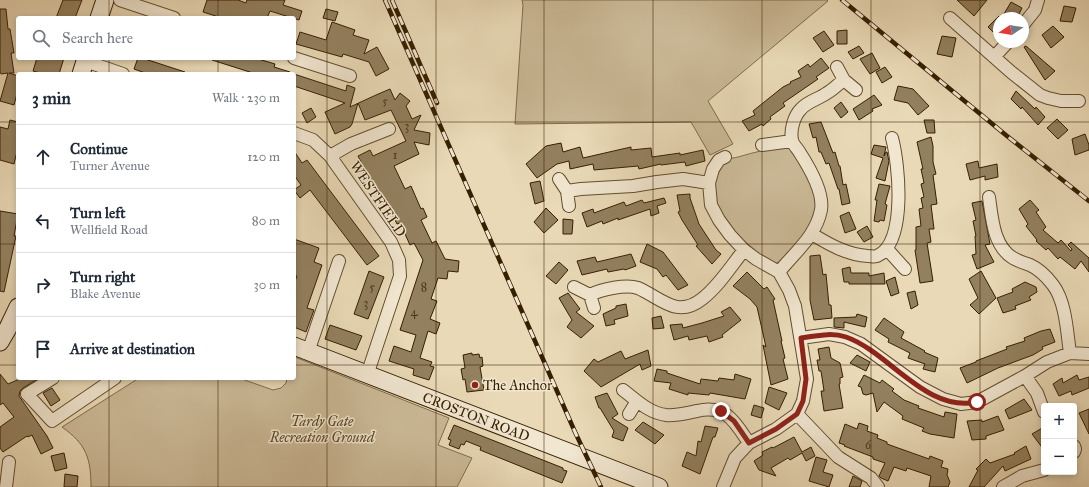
<!DOCTYPE html>
<meta charset="utf-8">
<style>
:root{--surface:#fff;--page:#f2f2f3;--text:#1f2937;--muted:#747a83;--line:#e0e1e3}
body{margin:0;font-family:"IM FELL Great Primer",serif;background:var(--page);color:var(--text)}
.controls{position:absolute;right:12px;bottom:12px;display:grid;overflow:hidden;border-radius:4px;box-shadow:0 2px 6px #0003}
.controls button{width:36px;height:36px;display:grid;place-items:center;padding:0;border:0;border-bottom:1px solid var(--line);background:var(--surface);color:var(--text);font:20px sans-serif}
.compass{position:absolute;left:993px;top:12px;width:36px;height:36px;border-radius:50%;background:var(--surface);box-shadow:0 2px 6px #0003;rotate:258deg}
.stop{position:absolute;width:12px;height:12px;margin:-9px;border:3px solid #8f2418;border-radius:50%;background:#fff}
.stop.end{background:#8f2418;border-color:#fff;box-shadow:0 1px 4px #0008}
.list{margin:0;padding:0;list-style:none}
h2{display:flex;justify-content:space-between;align-items:center;height:52px;margin:0;padding:0 16px;font-size:17px}
h2 small{font-size:13px;font-weight:400;color:var(--muted)}
.list li{display:grid;grid-template-columns:26px 1fr auto;gap:12px;align-items:center;box-sizing:border-box;height:64px;padding:0 16px;border-top:1px solid var(--line)}
.list b{display:block;font-size:15px;white-space:nowrap}
.list p{margin:0;font-size:13px;white-space:nowrap;color:var(--muted)}
.list em{font-size:13px;font-style:normal;color:var(--muted)}
.icon{flex:none;width:22px;height:22px;fill:none;stroke:currentColor;stroke-width:2;stroke-linecap:round;stroke-linejoin:round}
.map{position:relative;flex:none;width:1089px;height:487px;overflow:hidden}
.search{position:absolute;background:var(--surface);box-shadow:0 2px 6px #0003;left:16px;top:16px;width:280px;height:44px;display:flex;align-items:center;gap:10px;box-sizing:border-box;padding:0 14px;border-radius:4px;color:var(--muted);font-size:15px}
.panel{position:absolute;background:var(--surface);box-shadow:0 2px 6px #0003;left:16px;top:72px;width:280px;height:308px;border-radius:4px}
.map>svg:first-child{display:block}
.green{fill:#cbb997;stroke:#806c4c}
.building{fill:#93805f;stroke:#361f00}
.lines{fill:none;stroke-linecap:round;stroke-linejoin:round}
.street-casing{stroke:#634e2e;stroke-width:14}
.secondary-casing{stroke:#361f00;stroke-width:19}
.street{stroke:#f1e6d0;stroke-width:12}
.secondary{stroke:#f1e6d0;stroke-width:17}
.rail-casing{stroke:#361f00;stroke-width:4.5}
.rail{stroke:#f1e6d0;stroke-width:3;stroke-dasharray:9;stroke-linecap:butt}
.route{stroke:#8f2418;stroke-width:5}
.grid{fill:none;stroke:#361f00;stroke-width:1;stroke-opacity:0.55}
.poi-dot{fill:#8f2418;stroke:#f1e6d0;stroke-width:1.5}
.labels{text-anchor:middle;dominant-baseline:central;stroke-width:3;stroke-linejoin:round;paint-order:stroke}
.number-label{font-size:12px;fill:#4d3718}
.street-label{font-size:14px;fill:#361f00;stroke:#f1e6d0}
.poi-label{font-size:14px;fill:#361f00;stroke:#f1e6d0;text-anchor:start}
.park-label{font-size:14px;font-style:italic;fill:#5b4626;stroke:#f1e6d0}
</style>
<div class="map">
<svg width="1089" height="487" viewBox="0 0 1089 487">
<rect width="100%" height="100%" fill="#e9d9b6"/>
<filter id="stains"><feTurbulence type="fractalNoise" baseFrequency=".005" numOctaves="4"/><feColorMatrix values="0 0 0 0 .2 0 0 0 0 .09 0 0 0 0 .02 0 0 0 .5 -.17"/></filter>
<radialGradient id="worn" r=".72"><stop offset=".6" stop-color="#630" stop-opacity="0"/><stop offset="1" stop-color="#630" stop-opacity=".3"/></radialGradient>
<path class="green" d="M522 0H827L828 1 708 101 733 144 710 155 691 122 515 124 523 5Z
M789 146 804 168 818 200 813 220 802 238 789 254 777 263 773 264C766 260 760 255 754 249 732 232 711 212 715 181 716 175 721 163 726 160 729 158 735 158 738 157 755 152 771 148 789 146Z
M295 357 449 418 438 445 472 458 457 487H91C91 458 86 444 62 427L139 378H239L273 390 281 388 286 383 287 378H294Z"/>
<path class="building" d="M63 0H82L75 18H56Z
M207 0H238L246 3 247 0H285L283 5 302 11 299 20 270 11 267 18H222L203 12Z
M957 0H987L974 16Z
M1011 2 1022 8 1017 18H1010L1004 14Z
M1064 6 1076 8 1072 22 1060 21Z
M0 9H6L8 29H10L14 53H11L14 73H9L18 76V90L14 105 0 101 8 73 1 74 0 72Z
M326 9 338 12 335 21 323 18Z
M999 16V38L988 27Z
M332 22 355 30 353 35 369 40 364 54 377 47 389 69 376 76 369 62 343 54 342 57 296 44 300 32 326 40Z
M1053 26 1064 37 1051 48 1042 35Z
M847 30V44H837V31Z
M824 31 834 45 823 52 813 38Z
M942 36 956 38 952 57 937 54Z
M859 46 864 53 853 59 848 52Z
M1026 46 1055 71 1045 80 1024 47Z
M872 53 880 68 870 74 860 59Z
M37 58H64L59 74H44L33 71Z
M138 58H142L185 72V74H148L134 69Z
M212 58H255L275 64 274 67 290 72 289 74H256L212 60Z
M821 58 829 68 816 77 818 79 783 103 785 106 770 117 771 119 763 126 762 124 749 131 742 121 755 115 753 111 783 87 791 83 790 82 801 77 798 71 808 64 810 67Z
M885 67 892 77 882 83 876 72Z
M294 74 346 91 347 85 355 88 350 107 376 95 390 89 395 100 400 93 410 101 406 106 412 119 421 115 414 130 430 133 429 145 414 142 419 154 394 166 405 189 411 186 421 209 423 208 427 217 421 220 432 243 436 241 445 259 459 261 458 272 448 271 447 279 438 278 431 299 437 301 430 319 440 323 436 334 428 331 420 358 432 362 430 366 434 367 429 380 413 375 414 369 389 361 394 346 411 352 416 335 400 330 423 260 414 243 410 245 400 223 397 224 385 200 381 202 370 179 367 180 359 163 361 162 358 156 370 150 373 156 406 141 391 110 365 120 358 103 352 124 350 127 335 134 325 112 345 103 294 86Z
M898 86 913 89 929 106 918 115 908 103 894 100Z
M1016 91 1035 109 1036 107 1045 117 1038 125 1022 107 1021 109 1011 99Z
M874 95 882 105 872 109 873 111 859 120 853 109Z
M841 102 848 112 841 118 834 108Z
M311 108 316 117 307 123 302 113Z
M1057 119 1068 130 1058 139 1047 128Z
M10 120 18 122V147L14 164 0 160V127L8 129Z
M924 120H934L935 133H927Z
M821 122 833 153 835 152 839 166H840L843 185 846 184 850 203 842 205 839 189H838L829 163 826 164 821 152H819L816 137 813 138 809 124Z
M1085 134 1089 145V150L1075 155 1072 139Z
M931 137 933 146V162L936 174 933 175 937 204 931 205 934 229H929L931 242 927 243 933 281 920 283 915 250H916V227L921 226 919 209 923 208 921 198 924 197 921 184 924 183 921 169H923L917 142Z
M561 143 563 152 580 147 583 158 631 147V150L651 148 652 157 680 153V155L703 150 705 161 686 166 685 162 661 165V164L639 169 638 166 594 170 593 164 570 169 569 161 557 164 537 178 526 164 546 146Z
M874 145 886 147 884 156 886 152H887L889 161 885 181 876 178 883 158 871 154Z
M294 151 302 163 307 160 379 256 367 265 310 190 300 198 294 190 301 185 294 175Z
M978 161 979 168 997 164 998 177 985 180V176L970 180 966 164Z
M540 181 544 201 535 204 530 183Z
M879 184 890 186 885 204 887 205 884 221 880 220 879 222 874 221 877 200H875Z
M690 194V198L699 224 716 250 721 254 712 264 696 246 698 245 682 220 678 212 680 211 677 195Z
M664 198 666 203 657 206 659 213 651 216 650 209 618 220V218L603 224 602 221 587 227 582 213 593 209 594 213 624 202 626 206 642 200 644 203Z
M1030 200 1039 210 1036 212 1046 227 1043 230 1058 243 1061 240 1071 251 1072 249 1068 245 1071 242 1089 258V272L1081 261 1075 269 1060 257 1058 259 1048 248 1046 250 1036 241 1037 240 1026 226 1028 224 1019 209Z
M982 201 990 244 985 245 994 262 977 269 972 255 976 254 975 236H976L973 221 976 220 972 203Z
M546 208 558 220 544 233 534 222Z
M0 211 18 214 14 236H16L4 292 0 291Z
M849 212 856 229 845 233 840 216Z
M563 219 573 220 572 234H563Z
M867 226 873 237 864 242 857 232Z
M294 239 319 248 314 262 322 265 307 308 314 310 306 332 294 327V284L297 276 294 275Z
M647 244 663 252 688 285 678 290 666 275 663 277 657 269 640 262Z
M631 254 636 266 625 270 624 269 608 272 607 269 582 275 577 261 595 257 597 262Z
M820 255 823 275 826 274 829 305H831L832 318 814 320 810 300V256Z
M559 262 568 270 556 284 546 276Z
M850 267 851 273H869V276L884 273 885 284H849V282H844L842 269Z
M369 271 384 277 368 319 354 314Z
M981 271 996 298 979 314 970 305 978 298 969 279Z
M747 272 764 289 767 287 775 299 773 300 782 341H781L785 358 783 359 788 379 771 385 763 345 766 347 757 307 750 299 733 286Z
M895 277 899 293 891 296 886 281Z
M1025 282 1036 287 1037 292 1029 297 1031 300 1015 306 1016 309 1003 313 997 298 1013 292 1012 289Z
M915 291 918 305 911 309 907 293Z
M568 293 580 309 576 312 594 326 581 338 567 327 572 320 559 298Z
M626 304 628 316 614 320 615 324 606 326 603 314 616 308V306Z
M730 307 741 320 722 335 723 337 709 342 707 336 689 340 688 336 674 340 670 325 682 324 683 328 702 323 724 316 721 312Z
M857 314 867 317 865 327 844 322V328L834 327V318L856 317Z
M661 316 664 328 653 329 652 318Z
M884 318 904 332 901 338 925 351 924 352 938 358 935 372 923 369 925 364 908 358 910 353 888 342 889 339 875 330Z
M330 325 362 336 356 350 325 339Z
M1050 329 1055 342 1042 347 1043 349 1033 355 998 368 967 383 960 368 976 362V361L1007 349 1006 347 1025 341 1024 338 1041 331Z
M829 347 831 358 840 363 843 377 840 378V384H839L843 408 824 411 821 391H824L821 371H819L817 360H820L818 349Z
M648 350 651 366 642 370 640 364 601 387 584 371 594 359 598 362 621 351 625 359Z
M472 353V355L479 354 480 358 482 357 483 366 480 367 484 390 467 392 465 379 463 380 461 369 465 368 463 355Z
M857 355 870 362 866 371 850 363Z
M657 369 667 371V373L700 384 701 379 718 381 719 378 734 380 735 374 751 379 745 399 710 393 709 395 688 393V395L669 389 671 383 654 381Z
M0 374 8 384 22 378H39L23 388 20 391 19 396 47 436 53 448 41 454 32 435 28 437 27 436 3 452 0 448V427L14 417 3 403 0 405Z
M864 375 880 383 882 380 894 389 892 391 904 400 919 406 918 408 944 417 945 412 957 414 954 438 930 434 922 431 924 428 902 419 903 416 884 402 877 412 873 393 866 395 863 394 861 387 858 386Z
M1077 375 1079 380 1089 377V388L1072 395 1071 391 1059 396 1053 384 1062 378 1063 383Z
M769 387 787 393 779 410 765 403Z
M52 388 60 400 51 406 43 393Z
M607 393 618 414 612 418 628 428 623 441 612 437 614 431 600 408H599L595 397Z
M1024 399 1032 410 1009 419 1005 410Z
M754 405 764 408 761 418 751 415Z
M1089 409V434L1079 413Z
M998 416 1004 430 986 436V439L972 440 967 421 982 420V422Z
M643 422 664 435 655 444 635 430Z
M859 423 868 426 867 431 878 435 877 438 887 442V444L929 459 930 456 943 461 941 467 948 469 947 475 950 482 948 487H929L931 476 907 468 906 471 894 467 888 481 881 478 879 476 885 463 873 459V457L844 446 845 445 839 443 845 424 857 429Z
M454 425 563 468V470L567 471 562 483 480 450 481 447 466 441 464 445 461 444 459 449 449 445 451 440 448 439Z
M705 426 718 428 715 437H713L700 474 682 466 687 452 696 456 698 441 701 442Z
M1044 427V450L1032 434Z
M794 437 802 452 811 447 815 456 806 461 802 453 790 460 788 458 771 468 776 476 759 470 754 461 763 455 762 452 772 447 773 448Z
M1026 446 1031 459 1005 471 1003 466 984 487H969L978 470 976 469 986 459 990 463 1015 454 1014 453Z
M64 453 67 468 55 471 51 456Z
M816 457 827 460 823 472 833 475 829 487 809 481Z
M65 474 78 476 77 487H64Z
M853 476 862 481 860 487H849Z"/>
<g class="lines">
<g class="street-casing">
<path id="street" d="M120 0 174 18
M950 18 1011 72 1040 95 1048 98 1061 101H1079
M1023 25 1035 10 1038 0
M995 56 1008 42
M294 58 350 76
M85 61 123 74
M837 67 844 80 856 90
M294 133 313 140 330 156 391 242 399 260 400 276 367 375
M762 145 792 141
M330 156 351 144 389 129
M559 179 567 191 569 206
M567 191 581 189 633 186 657 182 683 179 709 183
M989 197C992 217 993 246 1013 258 1018 261 1024 263 1030 265 1039 269 1047 277 1053 285 1066 302 1067 333 1070 353
M812 234C830 245 848 255 868 256 871 256 875 257 877 256 907 243 899 164 892 138
M887 249 905 269
M779 272C795 252 816 236 821 210 824 193 809 167 800 153 798 149 793 145 792 140 790 130 794 116 801 109 808 101 819 99 827 93 833 90 838 84 844 80
M574 287 590 295C602 289 626 284 638 288 661 298 677 319 702 299 719 286 731 266 744 250
M590 295 594 308
M801 338 829 334 845 337 861 344 920 387 943 399 961 404 977 402 1025 376 1047 362 1070 353 1089 354
M308 352 339 261
M1025 376 1037 393 1044 412
M53 378 27 394 52 421 115 378
M623 390C636 400 649 413 666 415 677 416 686 413 697 411 726 404 735 422 749 443
M629 414 637 401
M797 414 838 457 871 478 878 487
M1074 446 1075 449 1074 452
M6 487 9 462
M723 487 735 458 749 443 776 429 797 414 803 401 807 379 795 306 789 290 779 272 756 259 744 250 730 235 719 220 711 205 709 183 713 169 719 160 725 157
M1003 487 1022 476 1044 470"/>
</g>
<g class="secondary-casing">
<path id="secondary" d="M99 18 105 0
M81 74 86 58
M0 342 7 330 18 307
M294 346 659 487"/>
</g>
<use href="#street" class="street"/>
<use href="#secondary" class="secondary"/>
<g class="rail-casing">
<path id="rail" d="M385 0 575 432 601 487
M392 0 437 103
M842 0 1007 136 1089 201"/>
</g>
<use href="#rail" class="rail"/>
</g>
<g class="lines">
<path class="route" d="M721 411 734 421 749 443 776 429 797 414 803 401 806 379 801 338C816 336 831 332 846 337 889 352 926 413 977 402"/>
</g>
<path class="grid" d="M109 0V18M218 0V18M327 0V487M436 0V487M544 0V487M653 0V487M762 0V487M871 0V487M980 0V487M109 58V74M218 58V74M0 122H18M294 122H1089M0 244H18M294 244H1089M0 365H18M294 365H1089M109 378V487M218 378V487"/>
<circle class="poi-dot" cx="475" cy="385" r="4"/>
<g class="labels">
<g class="number-label">
<text x="385" y="101">5</text>
<text x="407" y="126">3</text>
<text x="395" y="155">1</text>
<text x="372" y="287">5</text>
<text x="424" y="287">8</text>
<text x="366" y="303">3</text>
<text x="414" y="312">4</text>
<text x="868" y="445">6</text>
</g>
<g class="street-label">
<text transform="translate(378 199) rotate(56)">WESTFIELD</text>
<text transform="translate(476 417) rotate(21)">CROSTON ROAD</text>
</g>
<g class="poi-label">
<text x="483" y="385">The Anchor</text>
</g>
<g class="park-label">
<text x="322" y="421">Tardy Gate<tspan x="322" dy="16">Recreation Ground</tspan></text>
</g>
</g>
<rect width="100%" height="100%" filter="url(#stains)"/>
<rect width="100%" height="100%" fill="url(#worn)"/>
</svg>
<div class="controls">
<button>+</button>
<button>−</button>
</div>
<svg class="compass" viewBox="-18 -18 36 36"><path d="M0-13l5 13h-10z" fill="#e53935"/><path d="M0 13l5-13h-10z" fill="#747a83"/></svg>
<div class="stop" style="left:977px;top:402px"></div>
<div class="stop end" style="left:721px;top:411px"></div>
<div class="search"><svg class="icon" aria-label="search" viewBox="0 0 24 24"><circle cx="10" cy="10" r="6"/><path d="M15 15l6 6"/></svg>Search here</div>
<section class="panel">
<h2>3 min<small>Walk · 230 m</small></h2>
<ul class="list">
<li><svg class="icon" aria-label="ahead" viewBox="0 0 24 24"><path d="M12 20V5M6 11l6-6 6 6"/></svg><div><b>Continue</b><p>Turner Avenue</p></div><em>120 m</em></li>
<li><svg class="icon" aria-label="left" viewBox="0 0 24 24"><path d="M17 20v-9H6M10 6l-5 5 5 5"/></svg><div><b>Turn left</b><p>Wellfield Road</p></div><em>80 m</em></li>
<li><svg class="icon" aria-label="right" viewBox="0 0 24 24"><path d="M7 20v-9h11M14 6l5 5-5 5"/></svg><div><b>Turn right</b><p>Blake Avenue</p></div><em>30 m</em></li>
<li><svg class="icon" aria-label="arrive" viewBox="0 0 24 24"><path d="M6 21V4h12l-3 4 3 4H6"/></svg><div><b>Arrive at destination</b></div></li>
</ul>
</section>
</div>
